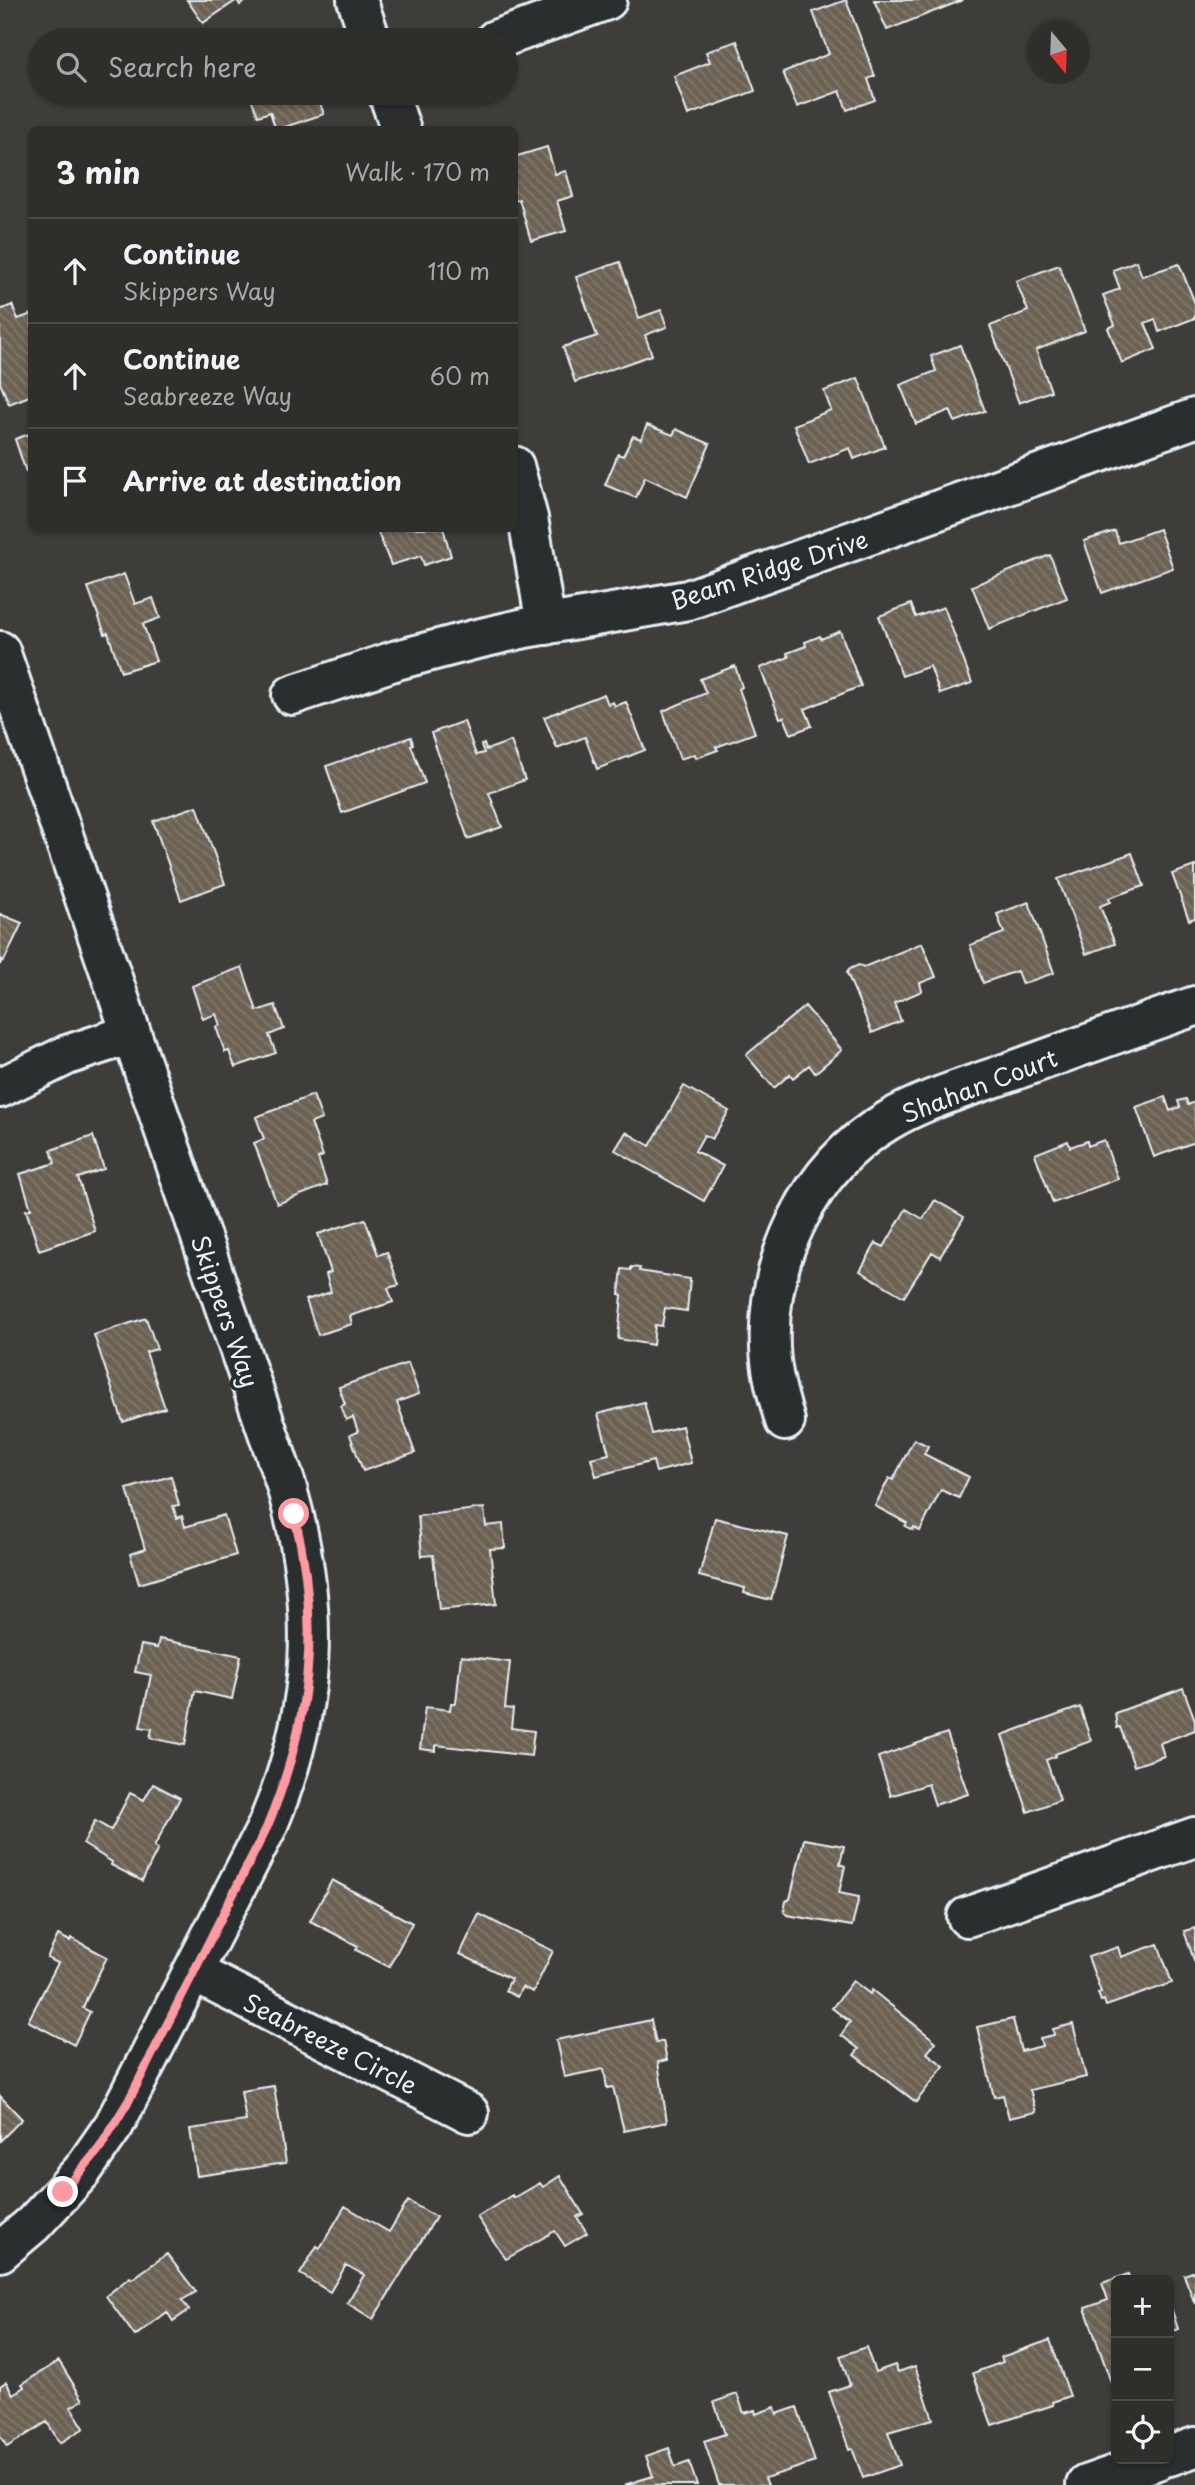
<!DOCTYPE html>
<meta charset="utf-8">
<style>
:root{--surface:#2e2e2b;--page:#3a3a37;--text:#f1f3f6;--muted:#a7a8a9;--line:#494a47}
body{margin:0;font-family:"Playpen Sans",sans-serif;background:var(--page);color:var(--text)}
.controls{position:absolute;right:21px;bottom:21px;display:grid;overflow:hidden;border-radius:10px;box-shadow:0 2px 5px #0004}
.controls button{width:63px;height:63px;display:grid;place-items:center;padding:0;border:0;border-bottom:2px solid var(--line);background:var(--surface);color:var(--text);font:35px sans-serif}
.compass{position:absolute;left:1027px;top:21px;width:63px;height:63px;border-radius:50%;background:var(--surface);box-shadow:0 2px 5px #0004;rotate:161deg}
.stop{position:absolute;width:21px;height:21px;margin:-16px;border:5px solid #ff9aa2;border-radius:50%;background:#fff}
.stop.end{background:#ff9aa2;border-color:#fff;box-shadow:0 2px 7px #0008}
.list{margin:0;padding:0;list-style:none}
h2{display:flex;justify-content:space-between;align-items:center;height:91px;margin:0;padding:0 28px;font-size:30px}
h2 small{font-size:23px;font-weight:400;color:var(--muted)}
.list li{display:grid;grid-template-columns:46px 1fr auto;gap:21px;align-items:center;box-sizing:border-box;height:105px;padding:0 28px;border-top:2px solid var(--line)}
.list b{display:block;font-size:26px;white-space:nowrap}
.list p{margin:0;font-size:23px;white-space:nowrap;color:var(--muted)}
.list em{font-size:23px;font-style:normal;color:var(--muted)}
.icon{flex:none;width:38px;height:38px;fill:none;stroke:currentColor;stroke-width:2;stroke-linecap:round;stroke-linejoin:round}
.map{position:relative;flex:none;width:1195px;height:2485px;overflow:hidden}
.search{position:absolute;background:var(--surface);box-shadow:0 2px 5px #0004;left:28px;top:28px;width:490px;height:77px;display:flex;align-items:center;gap:18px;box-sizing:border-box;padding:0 24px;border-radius:38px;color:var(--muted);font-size:26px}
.panel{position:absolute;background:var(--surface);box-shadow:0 2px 5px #0004;left:28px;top:126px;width:490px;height:406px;border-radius:10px}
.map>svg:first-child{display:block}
.building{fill:url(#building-back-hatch);stroke:#e8f1f8;stroke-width:2}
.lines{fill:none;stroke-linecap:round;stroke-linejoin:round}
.minor-casing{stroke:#e8f1f8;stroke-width:44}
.minor{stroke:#2a2d2e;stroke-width:38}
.route{stroke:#ff9aa2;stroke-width:9}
.labels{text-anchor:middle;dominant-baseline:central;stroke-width:7;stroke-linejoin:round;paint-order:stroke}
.street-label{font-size:24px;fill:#e8f1f8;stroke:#2a2d2e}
</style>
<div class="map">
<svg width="1195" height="2485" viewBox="0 0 1195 2485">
<defs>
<pattern id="building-back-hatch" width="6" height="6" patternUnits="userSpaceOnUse" patternTransform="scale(1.75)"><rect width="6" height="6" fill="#6c6253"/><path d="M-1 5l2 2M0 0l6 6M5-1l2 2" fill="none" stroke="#81796c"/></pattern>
</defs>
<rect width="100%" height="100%" fill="#3e3d39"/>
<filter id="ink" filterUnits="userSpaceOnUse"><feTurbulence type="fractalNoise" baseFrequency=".0143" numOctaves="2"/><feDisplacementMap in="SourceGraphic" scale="14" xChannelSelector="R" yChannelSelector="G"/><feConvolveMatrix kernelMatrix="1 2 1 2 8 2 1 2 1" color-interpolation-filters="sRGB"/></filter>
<g filter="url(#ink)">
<path class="building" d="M187 0H248L240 5 237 0 203 23Z
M846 0 875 76 868 79 875 100 847 110 840 91 797 107 783 72 829 54 813 12Z
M874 0H963L887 30Z
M737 41 755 91 688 115 674 76 710 62 706 52Z
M264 93H316L324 114 276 130 270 112 258 116 251 98Z
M547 147 555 174 566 171 573 196 557 201 566 231 531 241 519 199 514 201V157Z
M1136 261 1142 276 1179 264 1195 303V318L1159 332 1155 319 1145 323 1156 349 1122 363 1108 328 1115 325 1103 295 1120 289 1113 270Z
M620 262 639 318 661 310 667 327 645 335 652 355 575 382 563 347 597 336 576 277Z
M1059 265 1085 331 1036 350 1051 391 1019 403 990 326 1028 311 1016 281Z
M12 305 18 319 32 314V395L9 404 0 383V310Z
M960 345 985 411 955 422 950 410 916 424 900 385 936 371 931 356Z
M858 378 885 447 854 459 850 448 809 464 794 425 831 410 824 391Z
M647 425 673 435 676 429 710 444 687 497 645 477 636 498 605 485 618 454 623 456 633 436 641 439Z
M32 433V470L26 472 15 439Z
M376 528H443L451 556 424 565 421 556 391 565Z
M1159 529 1173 568 1102 593 1084 541 1115 531 1119 543Z
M1050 555 1067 598 989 629 972 586Z
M124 574 135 604 153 598 160 618 143 624 156 661 121 672 108 633 105 634 88 587Z
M911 604 916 617 944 607 972 683 940 694 930 666 902 676 879 616Z
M840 631 861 686 805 709 812 726 791 734 784 717 780 718 760 668 789 657 787 653 806 646 805 642 820 636 821 639Z
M735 666 742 687 739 689 755 733 716 747 718 750 696 758 695 754 680 759 663 711 706 693 700 679Z
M604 694 608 704 613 702 615 706 626 702 645 750 597 769 585 737 557 748 544 717Z
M464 721 476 755 484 753 481 745 484 744 486 750 511 741 525 780 489 793 502 827 468 839 431 733Z
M411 737 413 744 411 745 425 783 342 813 326 766Z
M197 806 225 884 181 900 153 821Z
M1132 853 1144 886 1109 898 1110 902 1100 906 1115 944 1086 954 1058 879Z
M1195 866V918L1189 920 1172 874Z
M1029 902 1054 973 1022 984 1017 971 983 983 970 945 1004 933 997 914Z
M0 914 22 923 4 961 2 960 0 965Z
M922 943 936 977 920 983 922 991 894 1003 901 1021 872 1033 847 973 849 969 859 965 864 967Z
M242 967 257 1011 275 1005 284 1029 269 1035 276 1053 235 1067 229 1051 225 1052 216 1027 220 1025 216 1014 203 1019 192 986Z
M805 1006 842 1050 815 1073 809 1065 793 1078 790 1074 774 1088 746 1055Z
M684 1086 729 1111 712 1139 704 1135 695 1151 723 1166 704 1201 615 1150 626 1132 650 1146Z
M313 1095 322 1119 311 1123 323 1156 318 1158 327 1185 277 1204 254 1143 264 1139 256 1117Z
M1165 1097 1170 1111 1180 1107 1178 1101 1186 1099 1188 1105 1195 1102V1142L1154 1157 1136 1107Z
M93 1136 104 1169 78 1178 95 1231 39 1250 26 1210 31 1209 20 1174 55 1163 51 1150Z
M1104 1140 1118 1179 1053 1203 1035 1154 1068 1141 1070 1147 1087 1141 1088 1146Z
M935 1200 964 1217 940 1257 932 1252 904 1297 860 1271 876 1243 884 1247 906 1209 923 1219Z
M365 1219 378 1255 387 1252 399 1285 388 1288 393 1302 350 1316 352 1324 318 1335 306 1300 331 1292 326 1274 331 1272 318 1234Z
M631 1267 640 1268 639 1271 690 1279 687 1311 665 1308 662 1326 655 1325 653 1345 618 1339 622 1295 619 1294 622 1269 631 1270Z
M146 1318 157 1349 146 1352 165 1408 123 1422 94 1335Z
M408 1363 419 1394 397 1402 415 1453 363 1471 350 1435 358 1432 353 1417 346 1420 341 1406 345 1404 339 1387Z
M644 1402 652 1434 682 1426 691 1463 656 1472 653 1461 596 1476 591 1458 609 1454 598 1414Z
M914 1439 928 1446 924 1454 969 1477 959 1498 941 1490 920 1531 914 1527 913 1530 905 1526 907 1523 875 1506 889 1478 893 1480Z
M171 1476 179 1505 173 1506 177 1518 182 1516 185 1527 224 1515 236 1555 139 1584 130 1554 145 1549 127 1489Z
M484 1508 486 1526 503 1524 505 1548 490 1549 496 1604 439 1610 433 1555 422 1556 418 1516Z
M715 1518 788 1536 771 1600 744 1593 745 1588 699 1576Z
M159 1639 241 1656 232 1699 195 1691 185 1745 150 1738 152 1729 140 1727 151 1675 135 1672 141 1645 157 1648Z
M461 1656 510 1662 505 1708 513 1709 511 1728 534 1731 531 1756 436 1745V1751L420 1749 425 1707 450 1710 451 1703H456Z
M1183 1688 1195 1720V1730L1160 1743 1164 1756 1134 1766 1120 1727 1117 1728 1115 1713Z
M1080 1707 1091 1741 1055 1754 1056 1756 1046 1760 1060 1800 1028 1812 1002 1735Z
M947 1733 968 1794 935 1805 928 1784 891 1796 878 1757Z
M153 1784 180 1798 154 1847 158 1849 142 1881 111 1865 112 1862 83 1844 95 1821 111 1830 130 1793 144 1800Z
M804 1839 844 1846 840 1864 845 1866 839 1893 859 1897 852 1926 787 1915 784 1912 786 1901 790 1899Z
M332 1880 412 1923 389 1967 356 1950 358 1946 310 1921Z
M479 1914 553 1951 533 1992 522 1987 517 1997 505 1991 511 1979 460 1954Z
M1195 1928V1963L1184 1931Z
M58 1935 70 1941 71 1938 107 1957 87 1998 83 2008 90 2012 74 2045 28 2021 58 1963 47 1958Z
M1158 1944 1172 1983 1106 2006 1104 2000 1101 2001 1098 1993 1101 1992 1088 1957 1118 1947 1121 1957Z
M853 1981 870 1994 872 1990 936 2042 927 2053 944 2066 916 2102 854 2055 859 2049 841 2035 850 2022 832 2008Z
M1013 2019 1021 2051 1042 2046 1040 2038 1054 2035 1053 2029 1073 2024 1086 2077 1030 2090 1036 2112 1009 2118 1003 2095 994 2097 977 2027Z
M651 2020 656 2043 663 2041 667 2060 658 2062 667 2122 624 2131 613 2087 607 2088 604 2069 564 2077 556 2040Z
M274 2086 286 2163 197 2176 190 2129 246 2121 241 2091Z
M0 2096 22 2119 0 2141Z
M560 2176 583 2214 577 2217 587 2233 565 2246 555 2231 506 2259 477 2217 512 2195 514 2198 540 2183 543 2187Z
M408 2201 436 2217 373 2319 347 2303 364 2275 346 2265 330 2292 300 2274 317 2246 320 2248 345 2206 389 2232Z
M167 2254 196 2292 182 2300 189 2310 173 2321 167 2312 135 2336 106 2296 130 2277 132 2279Z
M1195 2271V2304L1184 2275Z
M1128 2274 1130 2280H1116V2387L1113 2388 1085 2308 1108 2300 1102 2283Z
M1169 2301 1178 2329 1169 2333Z
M1050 2340 1070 2396 1052 2402 1053 2405 992 2425 973 2373 1003 2362 1001 2357Z
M866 2347 875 2372 895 2365 898 2372 915 2366 933 2419 888 2432 900 2465 863 2478 852 2448 849 2449 829 2392 850 2385 840 2356Z
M59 2361 83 2400 71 2407 84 2428 60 2443 47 2422 7 2447 0 2436V2386L6 2382 13 2394 24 2387 22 2384Z
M737 2394 744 2413 755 2410 756 2414 775 2407 777 2414 797 2407 815 2462 765 2478 768 2485H719L704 2441 725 2434 714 2402Z
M669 2448 675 2467 689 2462 697 2485H624L653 2476 646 2456Z"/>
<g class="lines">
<g class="minor-casing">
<path id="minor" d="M357 0 371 40
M495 40 607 0
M388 93 401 130
M514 466 528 518 546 625
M0 651 286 1485C321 1608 317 1709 267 1827L114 2125 82 2171 63 2192 33 2224 0 2252
M292 695 397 660 473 640 525 628 688 600 1195 418
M0 1088 67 1055 131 1034
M785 1421C778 1397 771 1373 770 1348 766 1260 809 1168 886 1122 922 1100 965 1088 1004 1074 1068 1051 1131 1028 1195 1006
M967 1917 1195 1837
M193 1972 469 2113
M1169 2456 1195 2447
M1086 2485 1160 2459"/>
</g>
<use href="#minor" class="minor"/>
</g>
</g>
<g class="lines" filter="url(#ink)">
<path class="route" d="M63 2192 99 2149 129 2100 267 1827C310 1724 322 1624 294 1514"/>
</g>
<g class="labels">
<g class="street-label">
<text transform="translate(769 569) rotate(-18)">Beam Ridge Drive</text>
<text transform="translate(979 1085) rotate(-21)">Shahan Court</text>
<text transform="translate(226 1311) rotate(71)">Skippers Way</text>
<text transform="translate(331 2043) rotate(27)">Seabreeze Circle</text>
</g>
</g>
</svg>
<div class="controls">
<button>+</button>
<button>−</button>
<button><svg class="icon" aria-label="locate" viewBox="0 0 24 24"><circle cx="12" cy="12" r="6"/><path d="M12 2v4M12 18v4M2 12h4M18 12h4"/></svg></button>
</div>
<svg class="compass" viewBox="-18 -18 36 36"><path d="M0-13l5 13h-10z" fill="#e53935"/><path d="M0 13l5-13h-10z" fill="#a7a8a9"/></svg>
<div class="stop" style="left:294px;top:1514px"></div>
<div class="stop end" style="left:63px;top:2192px"></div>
<div class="search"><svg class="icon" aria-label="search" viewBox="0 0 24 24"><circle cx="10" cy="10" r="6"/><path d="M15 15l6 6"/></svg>Search here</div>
<section class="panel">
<h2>3 min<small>Walk · 170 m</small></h2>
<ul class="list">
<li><svg class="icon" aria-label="ahead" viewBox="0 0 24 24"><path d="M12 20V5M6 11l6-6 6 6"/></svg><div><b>Continue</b><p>Skippers Way</p></div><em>110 m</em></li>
<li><svg class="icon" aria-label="ahead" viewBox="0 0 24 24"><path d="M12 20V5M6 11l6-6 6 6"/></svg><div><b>Continue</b><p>Seabreeze Way</p></div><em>60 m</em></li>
<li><svg class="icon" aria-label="arrive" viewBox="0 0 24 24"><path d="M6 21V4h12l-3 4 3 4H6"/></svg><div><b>Arrive at destination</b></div></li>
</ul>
</section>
</div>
